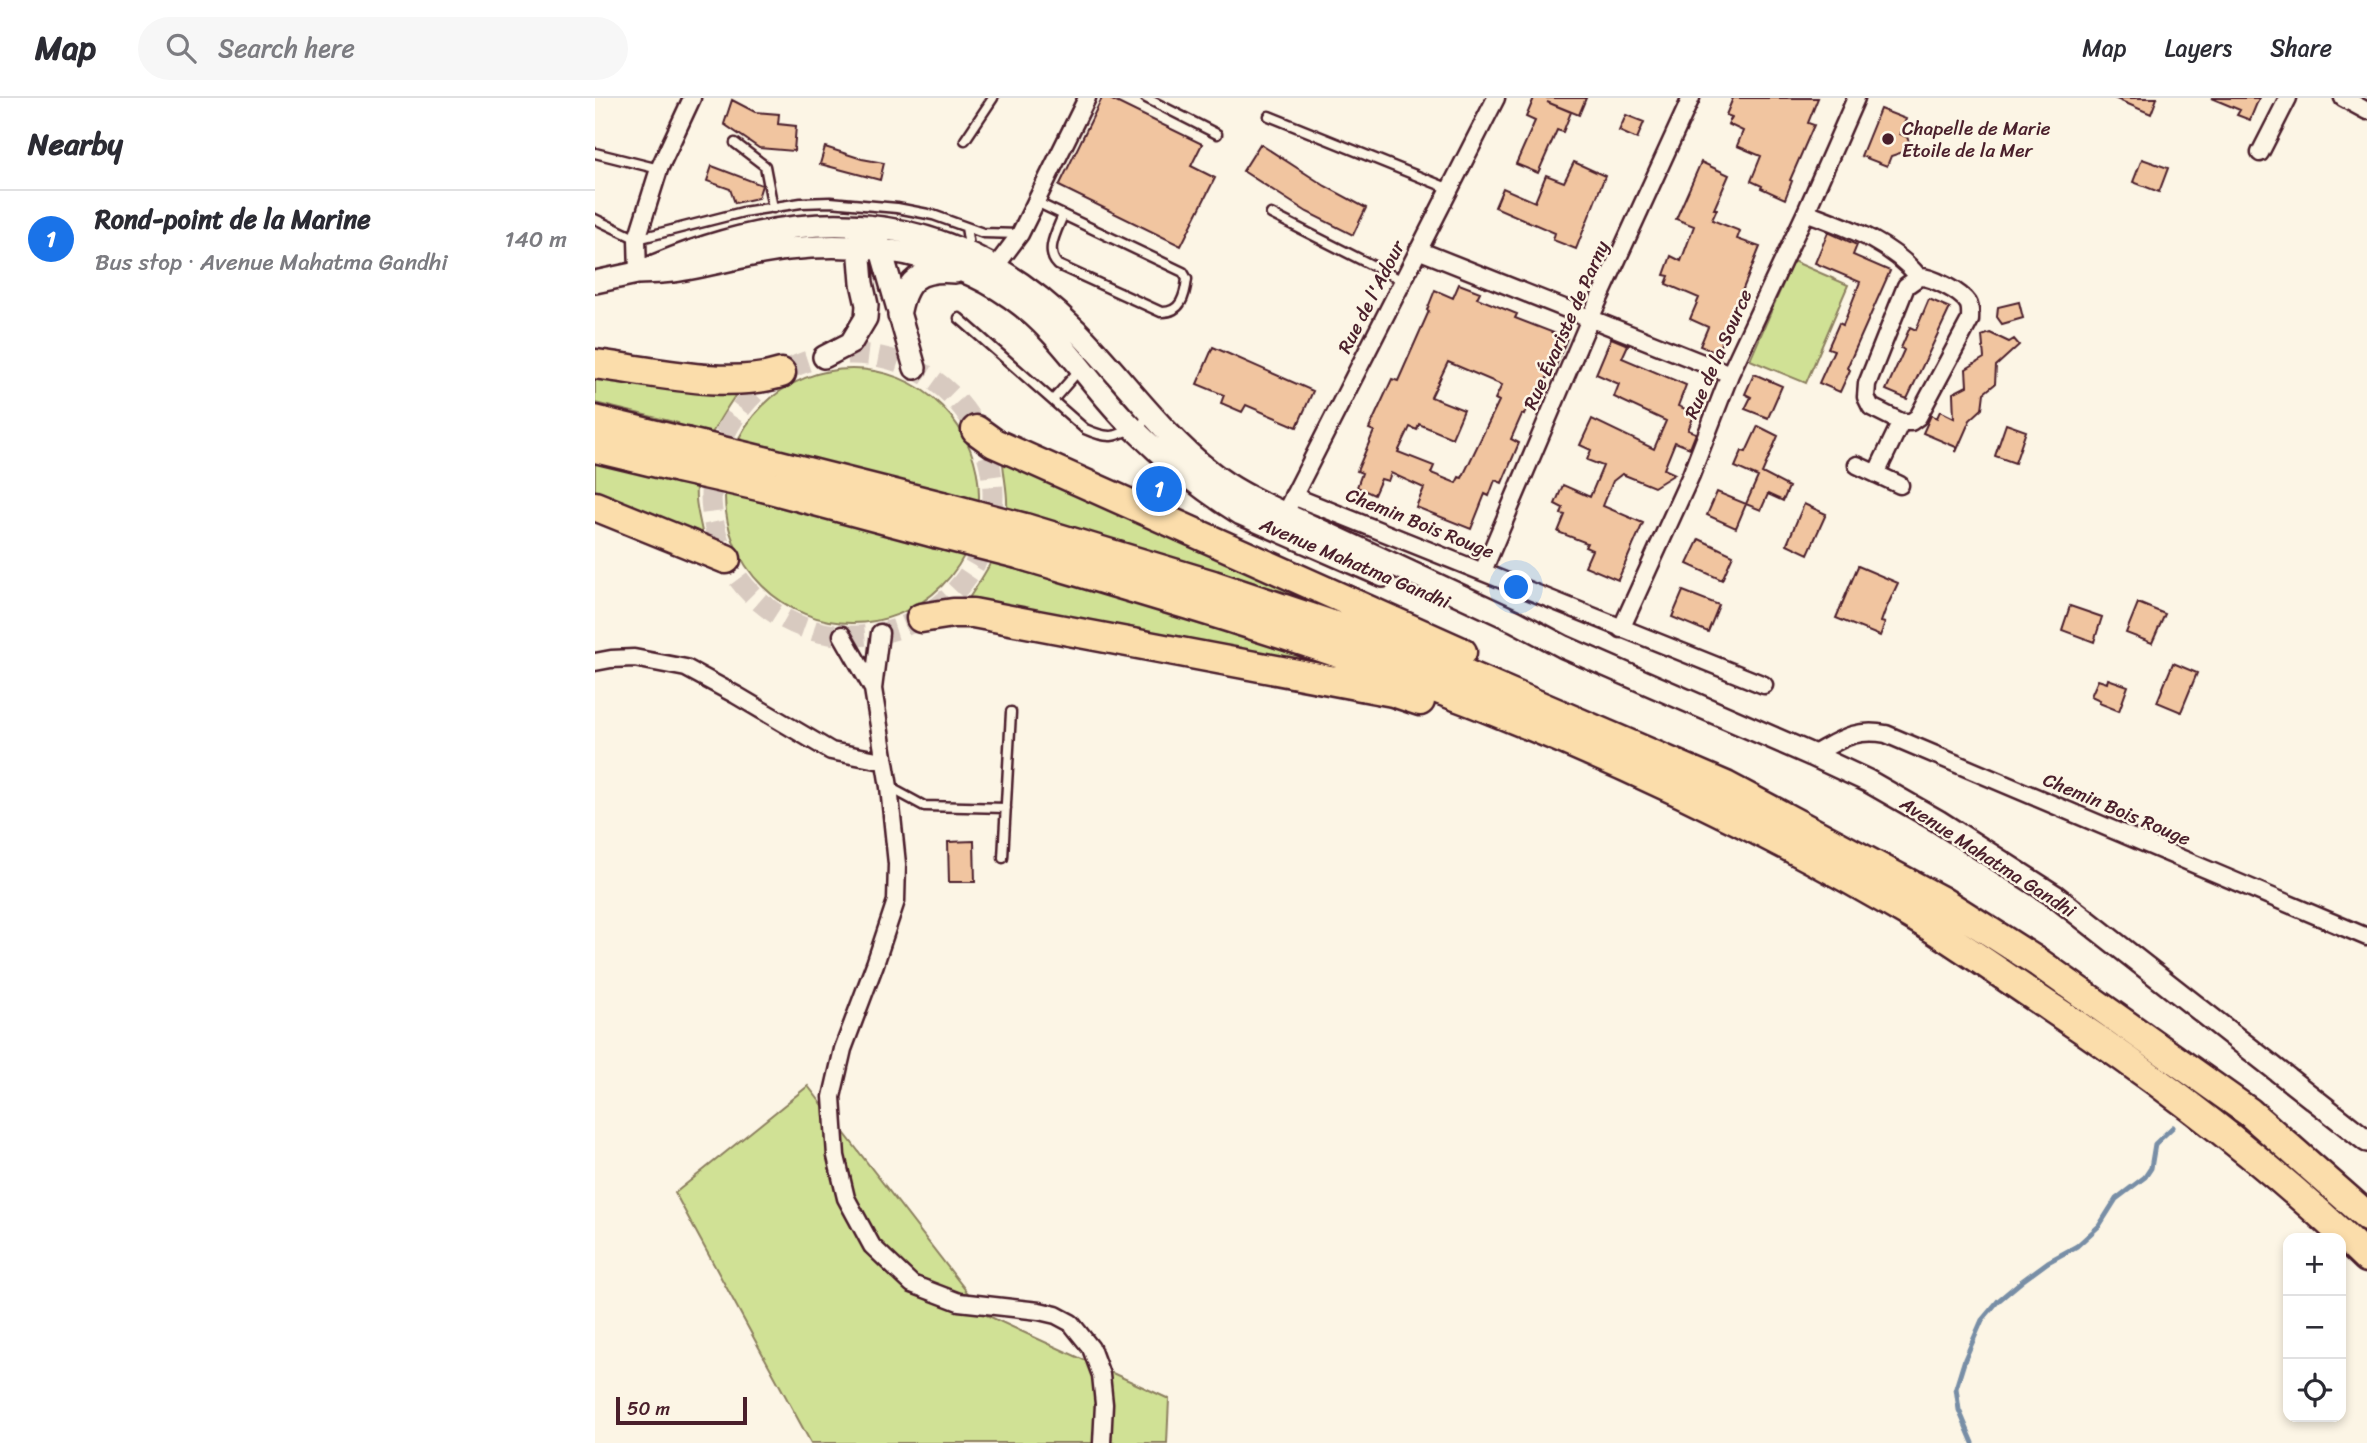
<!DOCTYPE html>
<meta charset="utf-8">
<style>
:root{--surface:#fff;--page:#f7f7f7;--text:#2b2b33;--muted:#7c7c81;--line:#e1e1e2;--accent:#1a73e8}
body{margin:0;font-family:Sriracha,sans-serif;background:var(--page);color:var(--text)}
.controls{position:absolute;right:21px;bottom:21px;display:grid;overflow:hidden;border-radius:14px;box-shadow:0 4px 10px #0003}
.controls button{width:63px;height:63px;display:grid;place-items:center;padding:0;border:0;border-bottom:2px solid var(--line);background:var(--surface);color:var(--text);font:35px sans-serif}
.scale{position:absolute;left:21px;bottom:18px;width:131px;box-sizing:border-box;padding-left:7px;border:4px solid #4a1f2b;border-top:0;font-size:19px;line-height:24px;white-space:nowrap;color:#4a1f2b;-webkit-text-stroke:5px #fcf5e5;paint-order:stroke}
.you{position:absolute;left:922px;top:490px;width:24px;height:24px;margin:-18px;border:5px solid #fff;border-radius:50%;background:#1a73e8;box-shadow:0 0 0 10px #1a73e833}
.badge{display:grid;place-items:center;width:46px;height:46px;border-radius:50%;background:var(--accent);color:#fff;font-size:23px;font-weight:700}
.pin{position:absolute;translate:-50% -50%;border:4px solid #fff;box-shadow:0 2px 7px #0006}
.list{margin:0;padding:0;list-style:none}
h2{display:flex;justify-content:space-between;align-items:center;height:91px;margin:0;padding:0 28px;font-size:30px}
h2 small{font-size:23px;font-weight:400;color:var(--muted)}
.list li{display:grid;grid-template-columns:46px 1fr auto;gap:21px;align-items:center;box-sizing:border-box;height:98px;padding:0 28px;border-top:2px solid var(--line)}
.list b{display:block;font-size:26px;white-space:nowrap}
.list p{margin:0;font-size:23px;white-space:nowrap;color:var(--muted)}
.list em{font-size:23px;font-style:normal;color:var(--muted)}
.icon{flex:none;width:38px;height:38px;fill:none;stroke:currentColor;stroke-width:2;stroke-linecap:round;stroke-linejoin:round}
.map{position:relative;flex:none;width:1772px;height:1345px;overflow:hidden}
header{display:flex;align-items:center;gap:42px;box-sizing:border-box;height:98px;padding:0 35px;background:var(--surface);border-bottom:2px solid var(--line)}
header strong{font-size:33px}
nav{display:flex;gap:38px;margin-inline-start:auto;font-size:24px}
.search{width:490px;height:63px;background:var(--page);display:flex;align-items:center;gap:18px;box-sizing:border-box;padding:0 24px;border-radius:38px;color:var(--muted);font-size:26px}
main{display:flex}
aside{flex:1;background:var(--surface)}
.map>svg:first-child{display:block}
.green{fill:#d0e195;stroke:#8d8060;stroke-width:2}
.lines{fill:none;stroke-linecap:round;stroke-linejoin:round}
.stream{stroke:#788ea6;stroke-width:5}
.building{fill:#f1c5a0;stroke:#4a1f2b;stroke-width:2;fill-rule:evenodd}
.secondary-tunnel{stroke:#d8cac0;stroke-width:21;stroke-dasharray:21 10;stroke-linecap:butt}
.lane-casing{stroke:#4a1f2b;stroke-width:13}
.street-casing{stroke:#4a1f2b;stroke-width:21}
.secondary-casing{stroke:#4a1f2b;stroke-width:26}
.highway-casing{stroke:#4a1f2b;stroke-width:33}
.lane{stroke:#fcf5e5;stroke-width:8}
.street{stroke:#fcf5e5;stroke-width:16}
.secondary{stroke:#fcf5e5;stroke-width:21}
.highway{stroke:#fbddab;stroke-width:28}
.highway-bridge-casing{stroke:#4a1f2b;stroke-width:33;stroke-linecap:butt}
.highway-bridge{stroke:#fbddab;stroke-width:28}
.poi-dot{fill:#4a1f2b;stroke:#fcf5e5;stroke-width:2.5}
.labels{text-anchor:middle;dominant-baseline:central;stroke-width:5;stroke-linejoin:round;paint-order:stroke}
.poi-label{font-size:19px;fill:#4a1f2b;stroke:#fcf5e5;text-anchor:start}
.street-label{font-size:19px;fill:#4a1f2b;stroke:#fcf5e5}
</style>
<header>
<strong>Map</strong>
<div class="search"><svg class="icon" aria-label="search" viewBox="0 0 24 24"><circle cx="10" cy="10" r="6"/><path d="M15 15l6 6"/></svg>Search here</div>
<nav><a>Map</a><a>Layers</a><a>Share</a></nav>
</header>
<main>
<aside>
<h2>Nearby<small></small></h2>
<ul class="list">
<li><span class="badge">1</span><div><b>Rond-point de la Marine</b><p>Bus stop · Avenue Mahatma Gandhi</p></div><em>140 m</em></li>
</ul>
</aside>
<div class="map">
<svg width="1772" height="1345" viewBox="0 0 1772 1345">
<rect width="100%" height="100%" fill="#fcf5e5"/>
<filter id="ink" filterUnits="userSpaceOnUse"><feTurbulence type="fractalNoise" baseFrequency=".0143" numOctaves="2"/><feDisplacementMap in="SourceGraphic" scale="14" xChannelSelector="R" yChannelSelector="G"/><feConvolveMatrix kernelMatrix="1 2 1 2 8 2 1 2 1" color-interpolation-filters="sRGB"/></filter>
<g filter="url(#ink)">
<path class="green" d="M1198 163 1253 187 1211 285 1155 262Z
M130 398a127 127 0 1 1 254 0a127 127 0 1 1-254 0Z
M0 275 144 292C122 324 98 360 101 401 102 414 106 427 108 439L0 397V364L70 381 83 325 0 305Z
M408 365 742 510 433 416 419 471 599 521 757 577 370 506C390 476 410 447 412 410 413 395 409 380 408 365Z
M213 988 389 1216 574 1301 572 1345H216L80 1095Z"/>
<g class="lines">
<path class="stream" d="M1378 1345 1364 1312 1361 1290 1370 1261 1387 1222 1403 1203 1427 1183 1453 1164 1482 1148 1504 1128 1521 1101 1550 1079 1556 1070 1560 1046 1578 1029"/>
</g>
<path class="building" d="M507 0H513L607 46 596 68 620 80 586 148 464 88Z
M939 0H991L984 17 952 4 976 14 968 34 962 32 943 75 921 66 940 23 931 19Z
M1138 0H1223L1213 25 1219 27 1195 82 1197 83 1190 101 1166 90 1167 88 1156 83 1166 58 1142 48 1148 33 1133 26 1137 19 1131 17Z
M1519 0H1562L1556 16Z
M1616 0H1664L1655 22 1642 17 1645 12Z
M137 2 160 14 184 16 183 26 201 28 199 53 164 50 129 26Z
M1285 11 1311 21 1305 36 1312 39 1317 51 1296 58 1292 68 1266 58Z
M1031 17 1049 24 1042 41 1024 33Z
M665 46 730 88 771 110 758 137 712 114 648 73Z
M230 49 267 61 289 65 285 82 225 66Z
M1547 61 1573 70 1564 94 1538 84Z
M979 64 1010 78 981 151 958 142 960 135 900 109 908 90 940 104 951 77 969 84Z
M1106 64 1134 77 1119 111H1122L1117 122 1145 133 1142 141 1165 149 1122 255 1105 248 1113 229 1095 221 1104 200 1071 186 1074 178 1069 177 1076 158 1086 163 1099 128 1081 121Z
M117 68 167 87 163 100 140 105 135 91 112 83Z
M1233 134 1262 147 1258 157 1295 173 1252 270 1255 272 1245 294 1224 285 1239 252 1233 250 1244 225 1248 227 1265 184 1220 165Z
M864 186 885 194 882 200 922 216 920 220 972 240 960 270 957 269 938 310 933 307 929 317 927 316 916 341 924 345 907 385 900 382 894 398 890 396 876 431 821 409 829 390 796 375 793 383 786 381 779 397 762 389 767 375 762 373 779 333 774 331 797 281 803 283 834 213 832 212 840 192 858 200ZM853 264 907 287 900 301 904 303 867 380 864 379 861 385 836 375 839 368 803 354 815 329 822 332 824 326 857 340 869 312 836 299Z
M1334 201 1355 210 1312 301 1291 292 1309 252 1306 250 1315 229 1321 232Z
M1424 204 1428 220 1407 226 1402 219 1403 209Z
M1395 235 1414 244 1419 241 1424 247 1401 268 1400 286 1389 295 1387 311 1375 322 1361 354V349L1328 335 1336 317 1342 320 1345 313 1359 320 1358 295 1372 288 1371 271 1389 260 1387 238Z
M1016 240 1033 247 1027 260 1091 287 1083 308 1100 315 1093 332 1101 335 1095 350 1080 344 1069 371 1080 376 1059 389 1027 376 1018 383 1008 408 1048 425 1023 482 990 468 997 452 990 449 992 445 963 434 970 417 966 416 968 410 960 406 968 387 995 399 1008 368 992 362 996 352 985 347 997 321 1059 351 1071 323 1019 299 1024 286 1001 276Z
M618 249 718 293 702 329 651 307 647 314 626 305 629 297 602 286Z
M1159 276 1187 288 1173 320 1150 311 1156 299 1150 296Z
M1411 326 1431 333 1420 365 1400 358Z
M1163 328 1183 338 1167 375 1194 389 1188 403 1173 396 1166 412 1151 406 1141 430 1112 417 1122 394 1151 406 1163 379 1140 369 1147 353 1151 354Z
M1209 406 1231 416 1213 456 1192 446Z
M1104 441 1138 457 1127 482 1092 466Z
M1263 468 1303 485 1290 513 1286 524 1290 525 1285 538 1241 520Z
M1088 493 1124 507 1113 534 1077 519Z
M1543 505 1570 516 1557 545 1531 535Z
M1475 508 1507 519 1499 544 1467 532Z
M1578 565 1602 575 1586 614 1562 604Z
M1513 581 1533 588 1524 613 1504 605 1505 602 1496 598 1503 582 1512 585Z
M379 743 380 784H354L353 744Z"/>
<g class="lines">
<path class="secondary-tunnel" d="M116 397a141 141 0 1 1 282 0a141 141 0 1 1-282 0Z"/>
<g class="lane-casing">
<path id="lane" d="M551 0 622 36
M674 18 855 91
M370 42 398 0
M140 45 170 68 178 110
M0 55 64 71
M439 103 588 174 592 181C590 198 586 215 566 214L463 167C449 153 462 133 468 117
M676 116 808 183
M0 121 42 141 148 114 206 105 235 104 302 110 338 117 388 135 425 136
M371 129 375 155
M364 220 490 331C519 344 522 337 548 325L553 314
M458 302 486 270
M294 689 329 708 411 710
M408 760 416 614"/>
</g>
<g class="street-casing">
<path id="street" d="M1748 0 1772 13
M1665 55 1693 0
M1211 114C1253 130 1294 143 1324 179L1311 188 1272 286 1271 299 1276 309 1306 324H1316L1323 319 1375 222C1375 216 1376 210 1373 205 1366 194 1336 178 1324 179
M823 152 1135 276
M401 168 425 136 492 0
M43 175 42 141 64 71 97 0
M1262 367 1305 387
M1281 376 1306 324
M698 398 1169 587
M694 407 901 0
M888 473 995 221 1096 0
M1026 531 1096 377 1135 276 1211 114 1261 0
M285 535 278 591 294 689 302 766 301 803 280 866 248 951 237 999 241 1058 251 1100 277 1148 317 1186 364 1204 444 1213 461 1217 476 1225 496 1250 506 1277 509 1306 507 1345
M247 537 278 591
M0 564 16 561 39 560 91 570 141 597 236 653 282 662 289 660
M1217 657C1245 642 1259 630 1291 636L1772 839"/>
</g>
<g class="secondary-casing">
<path id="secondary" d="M282 138 320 270
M43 175C202 103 353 103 482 233 527 279 565 334 616 374 638 392 665 404 690 416L920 523 969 549 1217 657 1273 683 1343 723 1460 798 1772 1043
M0 184C14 181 28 178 42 175 54 174 66 175 78 173 117 168 154 155 193 151 288 141 388 161 455 234 484 265 508 301 538 330 570 362 607 392 646 416L788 478
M304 218C310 182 323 171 360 174
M229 259 256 245 271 220 272 207 267 185 263 135"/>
</g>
<g class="highway-casing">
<path id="highway" d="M0 266C57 273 132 292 186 275
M0 322 90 344
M381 332 399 345 867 554
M0 350 83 370
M173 364 347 408
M168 389 340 435
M0 408 131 461
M430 430 618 487 829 558 1131 688 1345 802 1444 865 1654 1014 1772 1118
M423 456C554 495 686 533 814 580 989 645 1162 725 1323 821 1369 849 1413 881 1458 911 1569 985 1677 1067 1772 1160
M326 520 358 515H378L798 594 825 603"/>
</g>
<use href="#lane" class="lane"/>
<use href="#street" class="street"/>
<use href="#secondary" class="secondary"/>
<use href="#highway" class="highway"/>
<g class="highway-bridge-casing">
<path id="highway-bridge" d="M90 344 173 364
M83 370 168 389
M347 408 430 430
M340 435 423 456"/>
</g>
<use href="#highway-bridge" class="highway-bridge"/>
</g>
</g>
<circle class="poi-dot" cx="1293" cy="41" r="7"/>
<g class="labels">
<g class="poi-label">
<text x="1307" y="30">Chapelle de Marie<tspan x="1307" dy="22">Etoile de la Mer</tspan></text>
</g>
<g class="street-label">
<text transform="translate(776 199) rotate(-63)">Rue de l'Adour</text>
<text transform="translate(971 227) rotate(-66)">Rue Évariste de Parny</text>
<text transform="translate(1123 256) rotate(-66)">Rue de la Source</text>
<text transform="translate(825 425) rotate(22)">Chemin Bois Rouge</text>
<text transform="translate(760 465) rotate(23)">Avenue Mahatma Gandhi</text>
<text transform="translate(1522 711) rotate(23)">Chemin Bois Rouge</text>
<text transform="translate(1393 759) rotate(33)">Avenue Mahatma Gandhi</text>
</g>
</g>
</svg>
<div class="controls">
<button>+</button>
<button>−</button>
<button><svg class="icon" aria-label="locate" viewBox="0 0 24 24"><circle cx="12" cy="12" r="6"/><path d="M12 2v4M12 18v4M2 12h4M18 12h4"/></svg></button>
</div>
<div class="scale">50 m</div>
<div class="you"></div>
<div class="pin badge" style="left:564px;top:391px">1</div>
</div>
</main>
